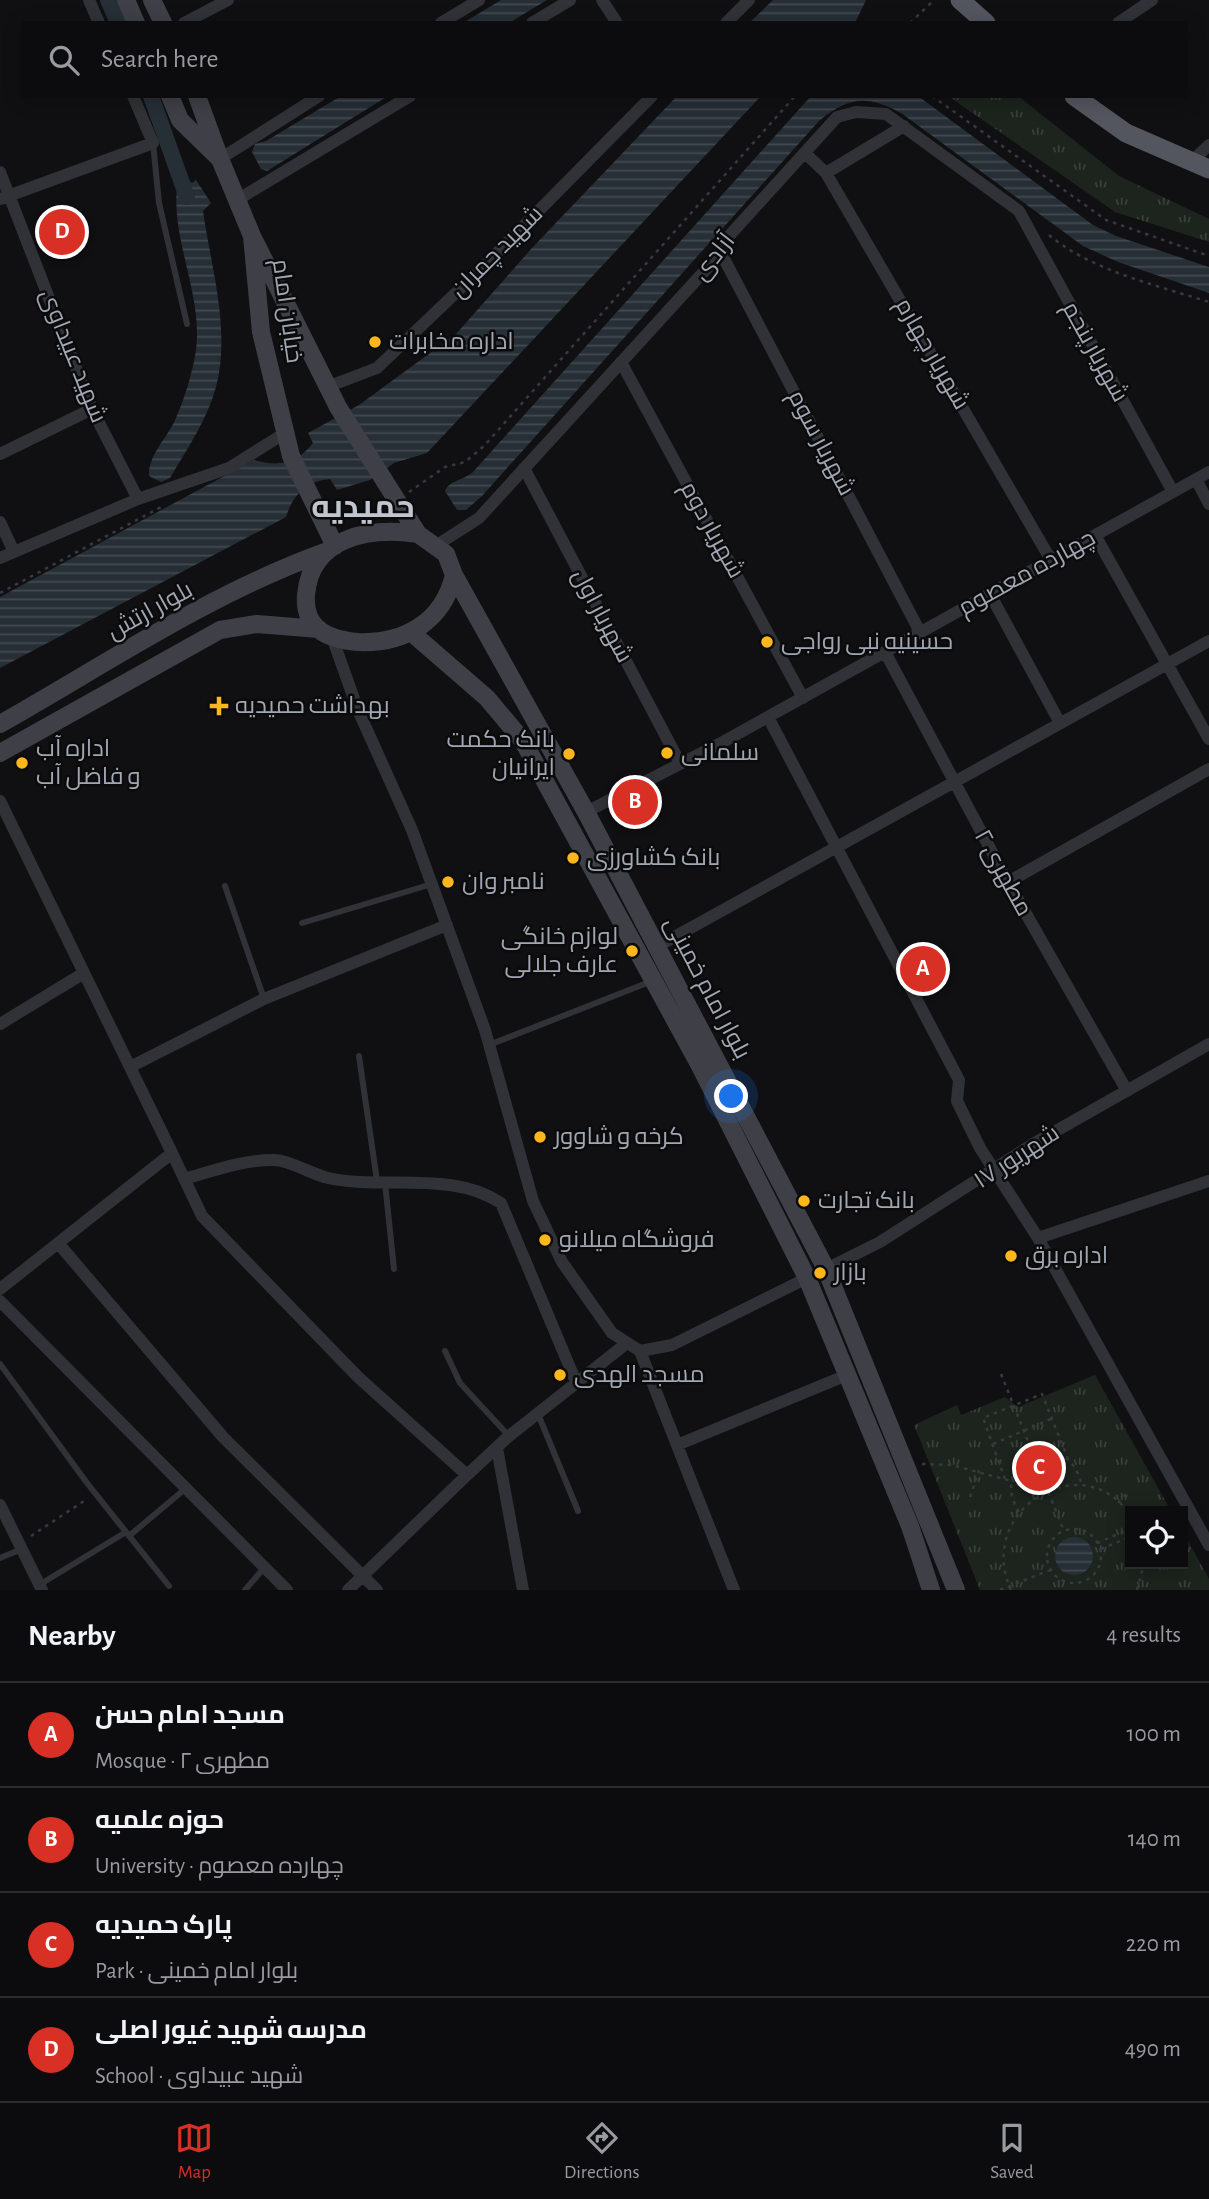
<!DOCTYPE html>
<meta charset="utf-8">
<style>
:root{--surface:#0c0c0e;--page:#1a1a1c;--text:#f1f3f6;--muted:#9a9b9e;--line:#2c2c2e;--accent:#d93025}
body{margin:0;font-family:"Alegreya Sans",Cairo,sans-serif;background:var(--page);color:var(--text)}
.controls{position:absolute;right:21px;bottom:21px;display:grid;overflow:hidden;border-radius:0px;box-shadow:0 4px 18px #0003}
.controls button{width:63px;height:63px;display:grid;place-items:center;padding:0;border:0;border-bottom:2px solid var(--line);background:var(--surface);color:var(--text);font:35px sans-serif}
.you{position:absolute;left:732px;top:1097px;width:24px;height:24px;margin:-18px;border:5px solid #fff;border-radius:50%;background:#1a73e8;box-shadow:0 0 0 10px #1a73e833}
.badge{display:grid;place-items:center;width:46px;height:46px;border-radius:50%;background:var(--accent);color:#fff;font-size:23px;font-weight:700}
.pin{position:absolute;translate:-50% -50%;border:4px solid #fff;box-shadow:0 2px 7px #0006}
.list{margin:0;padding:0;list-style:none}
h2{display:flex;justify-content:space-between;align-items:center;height:91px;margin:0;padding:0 28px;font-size:30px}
h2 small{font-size:23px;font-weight:400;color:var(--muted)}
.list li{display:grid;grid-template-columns:46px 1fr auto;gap:21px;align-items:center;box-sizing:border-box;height:105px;padding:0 28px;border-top:2px solid var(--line)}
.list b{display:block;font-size:26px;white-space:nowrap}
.list p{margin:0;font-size:23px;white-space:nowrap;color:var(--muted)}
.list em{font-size:23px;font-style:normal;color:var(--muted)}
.icon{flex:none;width:38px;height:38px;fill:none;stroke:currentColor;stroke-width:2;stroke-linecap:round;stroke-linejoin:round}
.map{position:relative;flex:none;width:1209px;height:1590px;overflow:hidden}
.search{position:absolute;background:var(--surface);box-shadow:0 4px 18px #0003;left:21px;right:21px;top:21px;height:77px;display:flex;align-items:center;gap:18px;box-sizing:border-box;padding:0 24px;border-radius:0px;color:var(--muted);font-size:26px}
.sheet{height:511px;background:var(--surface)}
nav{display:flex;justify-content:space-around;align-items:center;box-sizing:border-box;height:98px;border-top:2px solid var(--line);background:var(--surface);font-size:19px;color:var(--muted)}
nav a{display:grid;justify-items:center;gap:4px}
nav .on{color:var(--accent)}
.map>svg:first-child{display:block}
.grass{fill:url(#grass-tufts)}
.water{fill:url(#water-rules)}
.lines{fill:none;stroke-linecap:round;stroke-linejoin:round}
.canal{stroke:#262e36;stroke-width:16}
.path{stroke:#37393e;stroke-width:2.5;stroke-dasharray:3.5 5;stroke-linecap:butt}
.service{stroke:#313237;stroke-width:6}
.minor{stroke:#313237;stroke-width:12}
.secondary{stroke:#3f4047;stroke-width:18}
.trunk{stroke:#54565f;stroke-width:19}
.poi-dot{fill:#fdb71c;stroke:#0b0b0c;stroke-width:2.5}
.labels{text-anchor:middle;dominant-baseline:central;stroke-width:5;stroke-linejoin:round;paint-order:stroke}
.street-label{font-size:24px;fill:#a0a6b3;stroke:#0b0b0c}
.poi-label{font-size:24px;fill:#a0a6b3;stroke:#0b0b0c;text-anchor:start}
.district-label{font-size:32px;font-weight:bold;fill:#c1c5cf;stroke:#0b0b0c}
</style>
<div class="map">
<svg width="1209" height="1590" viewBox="0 0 1209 1590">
<defs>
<pattern id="grass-tufts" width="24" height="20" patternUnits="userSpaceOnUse" patternTransform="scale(1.75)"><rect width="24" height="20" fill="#1c241d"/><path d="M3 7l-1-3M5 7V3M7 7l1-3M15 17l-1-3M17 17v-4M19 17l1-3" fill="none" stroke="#3a413b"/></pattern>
<pattern id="water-rules" width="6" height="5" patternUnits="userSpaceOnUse" patternTransform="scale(1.75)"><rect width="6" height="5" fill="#262e36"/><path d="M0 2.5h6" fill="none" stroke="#424951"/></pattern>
</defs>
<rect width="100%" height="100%" fill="#101012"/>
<path class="grass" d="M948 96H1018L1119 176 1209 219V242L1115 212Z
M1095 1375 1171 1511H1130V1564H1183V1532L1209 1579V1590H980L914 1425 957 1405 961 1415 1005 1397 1018 1407Z"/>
<path class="water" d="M501 0H547L509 23H463Z
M773 0H866L855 23H749Z
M341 96H388L267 171 261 169 252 152 255 144 266 141Z
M677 96H761L427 453 394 463 370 480 337 490 330 479C306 481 293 495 286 517L0 668V597L254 460C278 467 297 464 313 443L308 433 359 405 456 334 532 248Z
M811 96H918L1093 225 1116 236 1209 267V293L1118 262 1083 246 901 113C868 95 849 96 819 121L482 496 466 510H457L445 491C450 480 464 480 473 472Z
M185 177 192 183 196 180 211 203 203 211C211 267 231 331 216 387 207 420 187 449 170 478L161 482 149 476C148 455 168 437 176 418 184 399 191 378 195 356 206 297 168 238 178 180Z
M1055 1556a19 19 0 1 1 38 0a19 19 0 1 1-38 0Z"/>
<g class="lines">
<path class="canal" d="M108 0 118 23
M151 96 187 197"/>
<path class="path" d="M910 23 934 0
M932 96 1106 220 1209 256
M1049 235C1092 271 1156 285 1209 302
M409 492 445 467 465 462 484 446 795 96
M0 593 163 506
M1001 1374 1064 1531
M993 1444 1051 1419
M922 1464 952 1465 1011 1481
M1005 1479 983 1418 1042 1394 1068 1459
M970 1497 979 1470
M1118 1503 1129 1491
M1019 1512C985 1458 1070 1422 1082 1487
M1047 1556a27 27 0 1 1 54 0a27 27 0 1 1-54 0Z
M31 1536 87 1499
M1097 1543 1130 1529
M1101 1549 1130 1537
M1000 1590 1050 1570
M1011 1590C974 1509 1084 1445 1130 1515
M1137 1590 1144 1564"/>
<path class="service" d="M153 143 159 203 187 324
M225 886 264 999
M302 923 432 884
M489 1045 652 981
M359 1056 377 1181
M385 1183 394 1269
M445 1351 460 1383 509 1436
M0 1364 87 1483 169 1586
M538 1414 578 1511
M129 1536 185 1489
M0 1558 22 1549
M39 1585 126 1532
M245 1590 264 1568"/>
<path class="minor" d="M89 0 99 23
M602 0 617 23
M184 23 228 0
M441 23 479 0
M532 23 570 0
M726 23 749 0
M1118 23 1152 0
M806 154 826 173 1051 560
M220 159 319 96
M1190 163 1209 145
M0 172 92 409 138 499
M826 173 904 126
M0 199 153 143 133 96
M237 200 410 96
M721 253 920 632
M621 362 803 698
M327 387 377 368 482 268 652 96
M0 454 92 409
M524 468 680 763
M1196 479 1209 504
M0 522 14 552
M1095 535 1209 739
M437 545 479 518 721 253 729 236 837 117 856 112 886 114 1019 211 1173 492
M0 558 138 499 229 468 285 433
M990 594 1060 723
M332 637 358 710 412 830 485 1030 533 1201 562 1262 612 1333 640 1351 672 1345 807 1278
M885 652 1008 882 1127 1091
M768 717 959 1080 957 1101 980 1148 1038 1238 1209 1181
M0 801 172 1153 0 1289
M586 812 721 743 1209 472
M1008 882 1209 769
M658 946 1209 641
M0 1024 84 973
M130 1067 264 999 447 925
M172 1153 202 1216 358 1377 467 1475 509 1436 627 1343
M184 1179C213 1171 242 1160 273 1160 290 1160 311 1174 328 1178 383 1190 451 1170 501 1203L576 1382
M1038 1238 1209 1545
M58 1243 223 1437 377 1590
M826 1269 880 1242 1033 1144 1209 1044
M0 1301 287 1590
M640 1351 734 1590
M677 1445 847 1375
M497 1448 523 1590
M0 1505 42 1590
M348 1590 467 1475"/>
<path class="secondary" d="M126 0 136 23
M152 0 163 23
M170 96 180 120 220 159 197 96
M220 159 252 236
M335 546 291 456 261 332 252 236 338 407 418 534 446 554 454 575C443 622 404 644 358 642 345 641 329 638 318 629 308 620 305 607 306 595 311 536 371 527 418 534
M454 575 586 812 826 1269 956 1590
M412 633 487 698 523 741 700 1066 807 1278 910 1526 931 1590
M0 724C106 664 211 593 325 552
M0 753 220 630 257 624 319 629"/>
<path class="trunk" d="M960 0 986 23
M1074 96 1126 133 1209 169"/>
</g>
<g class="poi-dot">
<circle cx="375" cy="342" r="7"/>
<circle cx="767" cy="642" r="7"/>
<path d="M215.5 695.5h7v7h7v7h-7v7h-7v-7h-7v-7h7z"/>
<circle cx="667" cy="753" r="7"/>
<circle cx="569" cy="754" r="7"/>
<circle cx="22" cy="763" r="7"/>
<circle cx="573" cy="858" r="7"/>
<circle cx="448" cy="882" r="7"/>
<circle cx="632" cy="951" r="7"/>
<circle cx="540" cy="1137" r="7"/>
<circle cx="804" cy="1201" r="7"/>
<circle cx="545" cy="1240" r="7"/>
<circle cx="1011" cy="1256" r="7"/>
<circle cx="820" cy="1273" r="7"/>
<circle cx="560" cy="1375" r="7"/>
</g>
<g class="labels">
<g class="street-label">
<text transform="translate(497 252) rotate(-45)">شهید چمران</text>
<text transform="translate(714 257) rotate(-52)">آزادی</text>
<text transform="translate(287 311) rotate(82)">خیابان امام</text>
<text transform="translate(1095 352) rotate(61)">شهریار پنجم</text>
<text transform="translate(932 354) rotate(60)">شهریار چهارم</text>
<text transform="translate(73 356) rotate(68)">شهید عبیداوی</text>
<text transform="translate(821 443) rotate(62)">شهریار سوم</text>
<text transform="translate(712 530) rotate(61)">شهریار دوم</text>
<text transform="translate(1027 573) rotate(-29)">چهارده معصوم</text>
<text transform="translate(150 611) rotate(-29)">بلوار ارتش</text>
<text transform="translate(602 616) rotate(62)">شهریار اول</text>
<text transform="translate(1003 873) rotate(61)">مطهری ۲</text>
<text transform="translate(707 988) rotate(62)">بلوار امام خمینی</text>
<text transform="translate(1017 1157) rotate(-33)">۱۷ شهریور</text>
</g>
<g class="poi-label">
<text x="389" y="342">اداره مخابرات</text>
<text x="781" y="642">حسینیه نبی رواجی</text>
<text x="235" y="706">بهداشت حمیدیه</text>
<text x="555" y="740" text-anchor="end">بانک حکمت<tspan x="555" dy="28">ایرانیان</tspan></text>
<text x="36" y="749">اداره آب<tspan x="36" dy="28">و فاضل آب</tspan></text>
<text x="681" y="753">سلمانی</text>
<text x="587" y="858">بانک کشاورزی</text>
<text x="462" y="882">نامبر وان</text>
<text x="618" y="937" text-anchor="end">لوازم خانگی<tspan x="618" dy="28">عارف جلالی</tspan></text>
<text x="554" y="1137">کرخه و شاوور</text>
<text x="818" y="1201">بانک تجارت</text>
<text x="559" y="1240">فروشگاه میلانو</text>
<text x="1025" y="1256">اداره برق</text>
<text x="834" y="1273">بازار</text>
<text x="574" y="1375">مسجد الهدی</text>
</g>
<g class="district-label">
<text x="363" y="507">حمیدیه</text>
</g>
</g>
</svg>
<div class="controls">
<button><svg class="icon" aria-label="locate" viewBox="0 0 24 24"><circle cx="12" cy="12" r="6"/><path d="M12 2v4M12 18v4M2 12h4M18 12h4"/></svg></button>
</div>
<div class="you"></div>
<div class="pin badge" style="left:923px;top:969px">A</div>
<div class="pin badge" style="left:635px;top:802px">B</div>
<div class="pin badge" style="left:1039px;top:1468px">C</div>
<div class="pin badge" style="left:62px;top:232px">D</div>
<div class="search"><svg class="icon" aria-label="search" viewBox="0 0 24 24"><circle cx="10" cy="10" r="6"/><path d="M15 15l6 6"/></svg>Search here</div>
</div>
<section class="sheet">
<h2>Nearby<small>4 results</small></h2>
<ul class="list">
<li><span class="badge">A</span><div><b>مسجد امام حسن</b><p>Mosque · مطهری ۲</p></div><em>100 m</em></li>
<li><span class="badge">B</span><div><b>حوزه علمیه</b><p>University · چهارده معصوم</p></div><em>140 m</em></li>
<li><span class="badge">C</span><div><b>پارک حمیدیه</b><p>Park · بلوار امام خمینی</p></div><em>220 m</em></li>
<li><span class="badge">D</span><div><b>مدرسه شهید غیور اصلی</b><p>School · شهید عبیداوی</p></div><em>490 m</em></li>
</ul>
</section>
<nav>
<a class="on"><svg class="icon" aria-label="map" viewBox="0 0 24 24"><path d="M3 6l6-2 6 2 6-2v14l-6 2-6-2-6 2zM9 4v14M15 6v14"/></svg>Map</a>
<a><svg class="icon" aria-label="directions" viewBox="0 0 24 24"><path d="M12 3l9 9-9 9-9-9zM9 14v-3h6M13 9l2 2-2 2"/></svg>Directions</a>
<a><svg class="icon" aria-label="saved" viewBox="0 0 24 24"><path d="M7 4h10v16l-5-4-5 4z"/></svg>Saved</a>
</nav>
